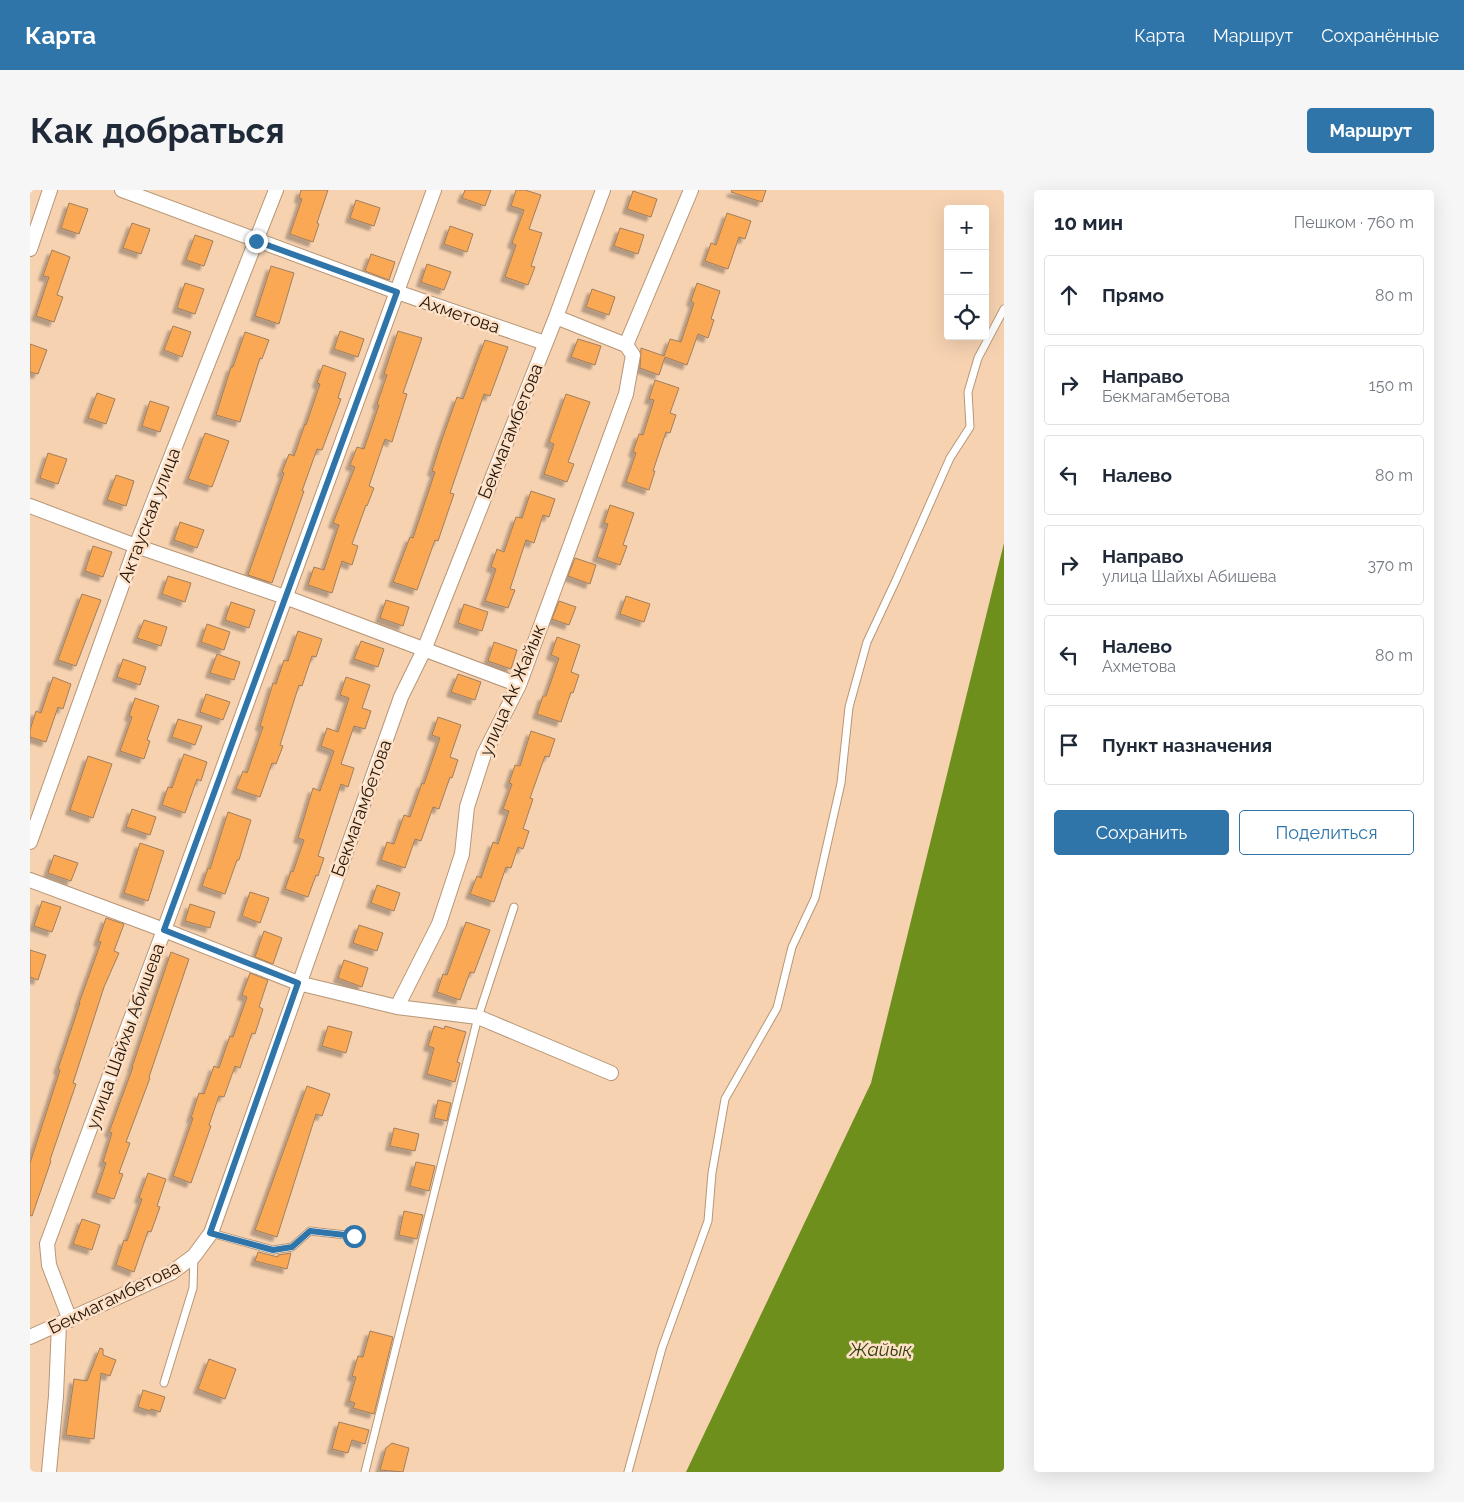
<!DOCTYPE html>
<html lang="ru">
<meta charset="utf-8">
<style>
:root{--surface:#fff;--page:#f6f6f7;--text:#1f2937;--muted:#747a83;--line:#e0e1e3;--accent:#2f75aa}
body{margin:0;font-family:Raleway,sans-serif;background:var(--page);color:var(--text)}
.controls{position:absolute;right:15px;top:15px;display:grid;overflow:hidden;border-radius:5px;box-shadow:0 5px 20px #0002}
.controls button{width:45px;height:45px;display:grid;place-items:center;padding:0;border:0;border-bottom:1px solid var(--line);background:var(--surface);color:var(--text);font:25px sans-serif}
.stop{position:absolute;width:15px;height:15px;margin:-11px;border:4px solid #2f75aa;border-radius:50%;background:#fff}
.stop.end{background:#2f75aa;border-color:#fff;box-shadow:0 1px 5px #0008}
.list{margin:0;padding:0;list-style:none}
h2{display:flex;justify-content:space-between;align-items:center;height:65px;margin:0;padding:0 20px;font-size:21px}
h2 small{font-size:16px;font-weight:400;color:var(--muted)}
.list li{display:grid;grid-template-columns:32px 1fr auto;gap:15px;align-items:center;box-sizing:border-box;height:80px;margin:0 10px 10px;padding:0 10px;border:1px solid var(--line);border-radius:5px}
.list b{display:block;font-size:19px;white-space:nowrap}
.list p{margin:0;font-size:16px;white-space:nowrap;color:var(--muted)}
.list em{font-size:16px;font-style:normal;color:var(--muted)}
.actions{display:flex;gap:10px;padding:15px 20px}
.actions a{flex:1;padding:11px 0;border:1px solid var(--accent);border-radius:5px;text-align:center;font-size:18px;color:var(--accent)}
.actions .main{background:var(--accent);color:#fff}
.icon{flex:none;width:28px;height:28px;fill:none;stroke:currentColor;stroke-width:2;stroke-linecap:round;stroke-linejoin:round}
.map{position:relative;flex:none;width:974px;height:1282px;overflow:hidden;border-radius:5px}
header{display:flex;align-items:center;gap:30px;box-sizing:border-box;height:70px;padding:0 25px;background:var(--accent);color:#fff}
header strong{font-size:24px}
nav{display:flex;gap:28px;margin-inline-start:auto;font-size:18px}
.intro{display:flex;align-items:center;justify-content:space-between;box-sizing:border-box;height:120px;padding:0 30px}
h1{margin:0;font-size:35px}
.button{padding:12px 22px;border-radius:5px;background:var(--accent);color:#fff;font-size:18px;font-weight:700}
main{display:flex;gap:30px;padding:0 30px}
aside{flex:1;background:var(--surface);border-radius:5px;box-shadow:0 5px 20px #0002}
.map>svg:first-child{display:block}
.water{fill:#6f8f1d}
.building{fill:#faa852;stroke:#a07f60;filter:url(#shadow)}
.lines{fill:none;stroke-linecap:round;stroke-linejoin:round}
.lane-casing{stroke:#b79676;stroke-width:9}
.street-casing{stroke:#b79676;stroke-width:16}
.lane{stroke:#fff;stroke-width:7}
.street{stroke:#fff;stroke-width:14}
.route{stroke:#2f75aa;stroke-width:6}
.labels{text-anchor:middle;dominant-baseline:central;stroke-width:5;stroke-linejoin:round;paint-order:stroke}
.street-label{font-size:18px;fill:#221609;stroke:#fee0c6}
.water-label{font-size:19px;font-style:italic;fill:#324015;stroke:#fee0c6}
</style>
<header>
<strong>Карта</strong>
<nav><a>Карта</a><a>Маршрут</a><a>Сохранённые</a></nav>
</header>
<div class="intro"><h1>Как добраться</h1><a class="button">Маршрут</a></div>
<main>
<div class="map">
<svg width="974" height="1282" viewBox="0 0 974 1282">
<defs>
<filter id="shadow"><feDropShadow dx="-4.5" dy="4.5" stdDeviation="1" flood-color="#0004"/></filter>
</defs>
<rect width="100%" height="100%" fill="#f6d2b1"/>
<path class="water" d="M974 353V1282H656L841 893Z"/>
<path class="building" d="M271 0H298L287 33 289 34 283 52 260 44 272 9 269 8Z
M435 0H461L455 16 432 8Z
M486 0H495L511 5 499 39 512 43 501 76 505 77 498 95 475 87 486 55 482 53 494 20 481 16Z
M702 0H736L732 12 701 2Z
M603 1 627 9 621 27 597 19Z
M326 10 350 18 344 36 320 28Z
M39 13 58 19 49 44 31 38Z
M697 23 721 31 715 49 709 47 698 79 675 71 681 53 686 55Z
M102 33 120 39 111 64 93 58Z
M420 36 443 44 437 62 414 54Z
M590 38 614 45 608 64 584 56Z
M165 45 183 51 174 76 156 70Z
M22 60 40 67 27 105 33 107 24 132 6 126 19 87 13 86Z
M341 64 365 72 359 90 335 81Z
M397 74 421 82 414 100 391 92Z
M241 76 264 83 249 134 225 126Z
M155 93 174 99 165 124 147 118Z
M667 93 690 101 681 129 684 130 678 148 668 144 657 175 635 167 629 185 610 178 611 158 634 166 640 149 651 152 664 113 661 111Z
M562 99 585 107 579 125 556 117Z
M143 136 161 142 152 167 134 160Z
M310 141 334 149 328 167 304 159Z
M368 141 392 148 373 203 377 204 362 252 355 249 339 296 344 298 337 316 336 315 322 354 328 356 322 375 312 371 302 403 278 395 284 377 294 380 309 335 303 333 325 277 320 275 327 257 334 259 349 215 347 214 357 185 354 184Z
M215 142 239 150 232 169 230 168 210 232 186 225 201 177H203Z
M548 149 571 156 565 175 541 167Z
M455 150 478 157 460 206 454 204 420 303 424 304 408 351 405 350 387 400 363 392 380 347 383 348 405 282 402 281 411 252 427 207 433 209Z
M0 154 17 160 8 184 0 182Z
M293 175 316 183 308 208 311 209 292 260 287 259 272 301H274L242 393 218 385 254 283 252 282 259 264 264 266 275 234 276 235 290 194 287 193Z
M625 190 649 198 640 223 646 225 640 243 636 242 623 281H625L619 300 596 292 606 263 603 262 609 244 613 245 624 210 619 209Z
M67 203 85 209 76 234 58 228Z
M536 204 560 212 538 272 544 274 537 292 514 284 524 254 519 252Z
M120 211 139 217 130 242 112 236Z
M175 243 199 251 182 297 158 289Z
M18 263 37 269 28 294 10 288Z
M86 285 104 291 96 316 77 310Z
M501 301 525 309 519 327 513 325 504 353 496 350 480 399 485 400 478 418 455 411 466 379 461 377 467 359 474 362 486 327 492 328Z
M580 315 604 323 593 355 597 356 590 375 567 367 578 334 574 333Z
M150 332 174 340 167 358 144 350Z
M63 356 82 362 73 387 55 381Z
M545 368 566 375 560 394 538 386Z
M138 386 161 393 155 412 132 404Z
M52 404 71 410 46 476 28 470Z
M596 406 620 414 614 432 590 424Z
M356 410 379 417 373 436 350 428Z
M529 411 546 417 539 435 522 429Z
M201 412 225 420 219 438 195 430Z
M434 414 458 422 452 441 428 433Z
M114 430 137 437 131 456 107 448Z
M177 434 200 442 194 460 171 452Z
M268 441 292 449 286 467 282 466 272 496 269 495 250 555 253 556 246 574 242 573 230 607 206 599 213 581 217 583 233 537 230 536 243 493 246 494 254 470 258 471Z
M527 447 550 455 541 482 549 485 543 503 541 502 531 532 507 524 513 506H516L529 468 521 465Z
M331 451 354 459 348 477 324 469Z
M464 452 487 460 481 479 458 471Z
M187 464 210 472 204 490 180 483Z
M93 469 116 477 110 495 87 487Z
M428 484 451 492 445 510 421 502Z
M23 487 41 494 33 519 28 517 16 552 0 547V540L6 521 11 523Z
M316 487 340 495 332 518 341 521 335 539 324 536 311 574 324 578 318 597 311 594 288 666 294 668 288 686 286 685 278 707 255 699 261 681 263 682 274 650 268 648 283 598 290 601 304 561 291 556 297 538 308 542 319 508 310 505Z
M176 504 200 512 193 530 170 522Z
M105 508 129 516 117 550 120 551 114 569 90 561 102 527 99 526Z
M408 527 431 535 420 567 428 570 422 588 420 587 409 619 403 617 391 651 385 649 375 678 351 670 357 652 364 654 374 625 380 627 392 593 394 594 410 548 402 545Z
M148 529 172 536 165 555 142 547Z
M501 541 525 549 519 567 515 566 500 608 503 609 493 639 499 641 493 659 488 657 481 678 476 677 464 712 440 704 447 686 451 688 463 652 468 654 479 621 473 619 482 594 479 593 485 575 490 576Z
M154 564 177 572 171 591 167 589 155 623 132 615 138 597 142 598Z
M58 566 82 574 63 628 40 620Z
M102 619 126 627 120 645 96 637Z
M198 622 221 630 209 670H207L195 704 172 696 178 678 180 679Z
M110 653 134 661 118 711 94 703Z
M24 665 48 673 41 691 18 683Z
M347 695 370 703 364 721 341 713Z
M220 702 239 708 230 733 212 726Z
M12 711 31 717 22 742 4 736Z
M160 714 185 722 180 738 155 731Z
M76 728 94 734 84 761 89 763 74 797 43 893 46 894 20 970 21 971 2 1026 0 1025V973L30 880 28 879 50 813H49L71 752 68 751Z
M436 732 460 740 444 783 440 782 430 810 407 802 413 784 417 785Z
M329 735 353 743 347 761 323 753Z
M234 741 252 748 243 774 225 767Z
M0 760 16 765 8 790 0 787Z
M141 762 159 769 119 887 120 888 96 952 100 953 89 983 93 984 84 1009 66 1003 76 973 73 972 82 943 79 942 103 877H102Z
M314 770 338 778 332 797 308 788Z
M220 783 238 790 229 817 233 819 225 844 222 843 210 878 205 876 194 907 189 906 179 935 181 936 161 993 143 986 163 928H161L169 903 174 904 184 876 189 878 200 846 203 847 217 807 212 805Z
M298 836 322 842 316 863 292 856Z
M404 836 414 839 415 836 436 842 427 872 430 873 425 892 397 884 404 858 398 856Z
M277 896 300 904 292 926 286 924 247 1047 225 1040Z
M408 910 421 913 417 931 404 928Z
M364 938 389 944 385 961 360 956Z
M386 972 405 976 399 1001 380 996Z
M118 983 136 989 127 1016 130 1017 121 1042 118 1041 104 1082 86 1075 94 1050 97 1051 112 1009 109 1008Z
M374 1021 393 1025 387 1049 369 1045Z
M52 1029 70 1035 62 1060 43 1054Z
M228 1062 248 1067V1065L261 1063 257 1079 225 1071Z
M340 1141 363 1147 344 1224 323 1218 325 1213 319 1211 326 1187 322 1186 328 1166 333 1167Z
M70 1158 73 1159V1165L86 1170 80 1186 71 1183 64 1249 36 1245 44 1189 57 1191Z
M179 1169 206 1179 195 1209 168 1199Z
M113 1200 135 1207 130 1222 121 1219 120 1221 108 1217Z
M309 1232 339 1240 335 1254 322 1250 318 1263 302 1259Z
M362 1253 379 1258 373 1282 350 1280 356 1258Z"/>
<g class="lines">
<g class="lane-casing">
<path id="lane" d="M181 1043 243 1060 262 1057 280 1041 325 1046
M134 1193 163 1098 164 1066
M335 1282 448 827 484 717
M598 1282 632 1158 678 1031 682 983 695 909 747 818 762 757 785 708 811 593 819 517 837 452 867 388 920 268 940 237 938 202 948 168 974 119"/>
</g>
<g class="street-casing">
<path id="street" d="M92 0 367 102 515 153
M0 59 20 0
M596 155 661 0
M0 316 106 356 255 407 489 495
M0 652 106 356 246 0
M0 690 134 740 268 793 367 817 448 827 581 883
M367 817 409 734 432 664 437 617 454 564 489 495 596 204 603 165 596 155 526 127
M40 1130 19 1075 17 1054 134 740 404 0
M0 1147 141 1083 164 1066 181 1043 371 507 394 460 526 127 573 0
M19 1282 26 1206 29 1134"/>
</g>
<use href="#lane" class="lane"/>
<use href="#street" class="street"/>
</g>
<g class="lines">
<path class="route" d="M226 51 367 102 134 740 268 793 180 1043 243 1060 262 1057 280 1041 324 1046"/>
</g>
<g class="labels">
<g class="street-label">
<text transform="translate(430 124) rotate(19)">Ахметова</text>
<text transform="translate(480 241) rotate(-68)">Бекмагамбетова</text>
<text transform="translate(119 325) rotate(-69)">Актауская улица</text>
<text transform="translate(482 500) rotate(-67)">улица Ак Жайык</text>
<text transform="translate(331 618) rotate(-70)">Бекмагамбетова</text>
<text transform="translate(95 846) rotate(-70)">улица Шайхы Абишева</text>
<text transform="translate(84 1107) rotate(-26)">Бекмагамбетова</text>
</g>
<g class="water-label">
<text x="851" y="1159">Жайық</text>
</g>
</g>
</svg>
<div class="controls">
<button>+</button>
<button>−</button>
<button><svg class="icon" aria-label="locate" viewBox="0 0 24 24"><circle cx="12" cy="12" r="6"/><path d="M12 2v4M12 18v4M2 12h4M18 12h4"/></svg></button>
</div>
<div class="stop" style="left:324px;top:1046px"></div>
<div class="stop end" style="left:226px;top:51px"></div>
</div>
<aside>
<h2>10 мин<small>Пешком · 760 m</small></h2>
<ul class="list">
<li><svg class="icon" aria-label="ahead" viewBox="0 0 24 24"><path d="M12 20V5M6 11l6-6 6 6"/></svg><div><b>Прямо</b></div><em>80 m</em></li>
<li><svg class="icon" aria-label="right" viewBox="0 0 24 24"><path d="M7 20v-9h11M14 6l5 5-5 5"/></svg><div><b>Направо</b><p>Бекмагамбетова</p></div><em>150 m</em></li>
<li><svg class="icon" aria-label="left" viewBox="0 0 24 24"><path d="M17 20v-9H6M10 6l-5 5 5 5"/></svg><div><b>Налево</b></div><em>80 m</em></li>
<li><svg class="icon" aria-label="right" viewBox="0 0 24 24"><path d="M7 20v-9h11M14 6l5 5-5 5"/></svg><div><b>Направо</b><p>улица Шайхы Абишева</p></div><em>370 m</em></li>
<li><svg class="icon" aria-label="left" viewBox="0 0 24 24"><path d="M17 20v-9H6M10 6l-5 5 5 5"/></svg><div><b>Налево</b><p>Ахметова</p></div><em>80 m</em></li>
<li><svg class="icon" aria-label="arrive" viewBox="0 0 24 24"><path d="M6 21V4h12l-3 4 3 4H6"/></svg><div><b>Пункт назначения</b></div></li>
</ul>
<div class="actions"><a class="main">Сохранить</a><a>Поделиться</a></div>
</aside>
</main>
